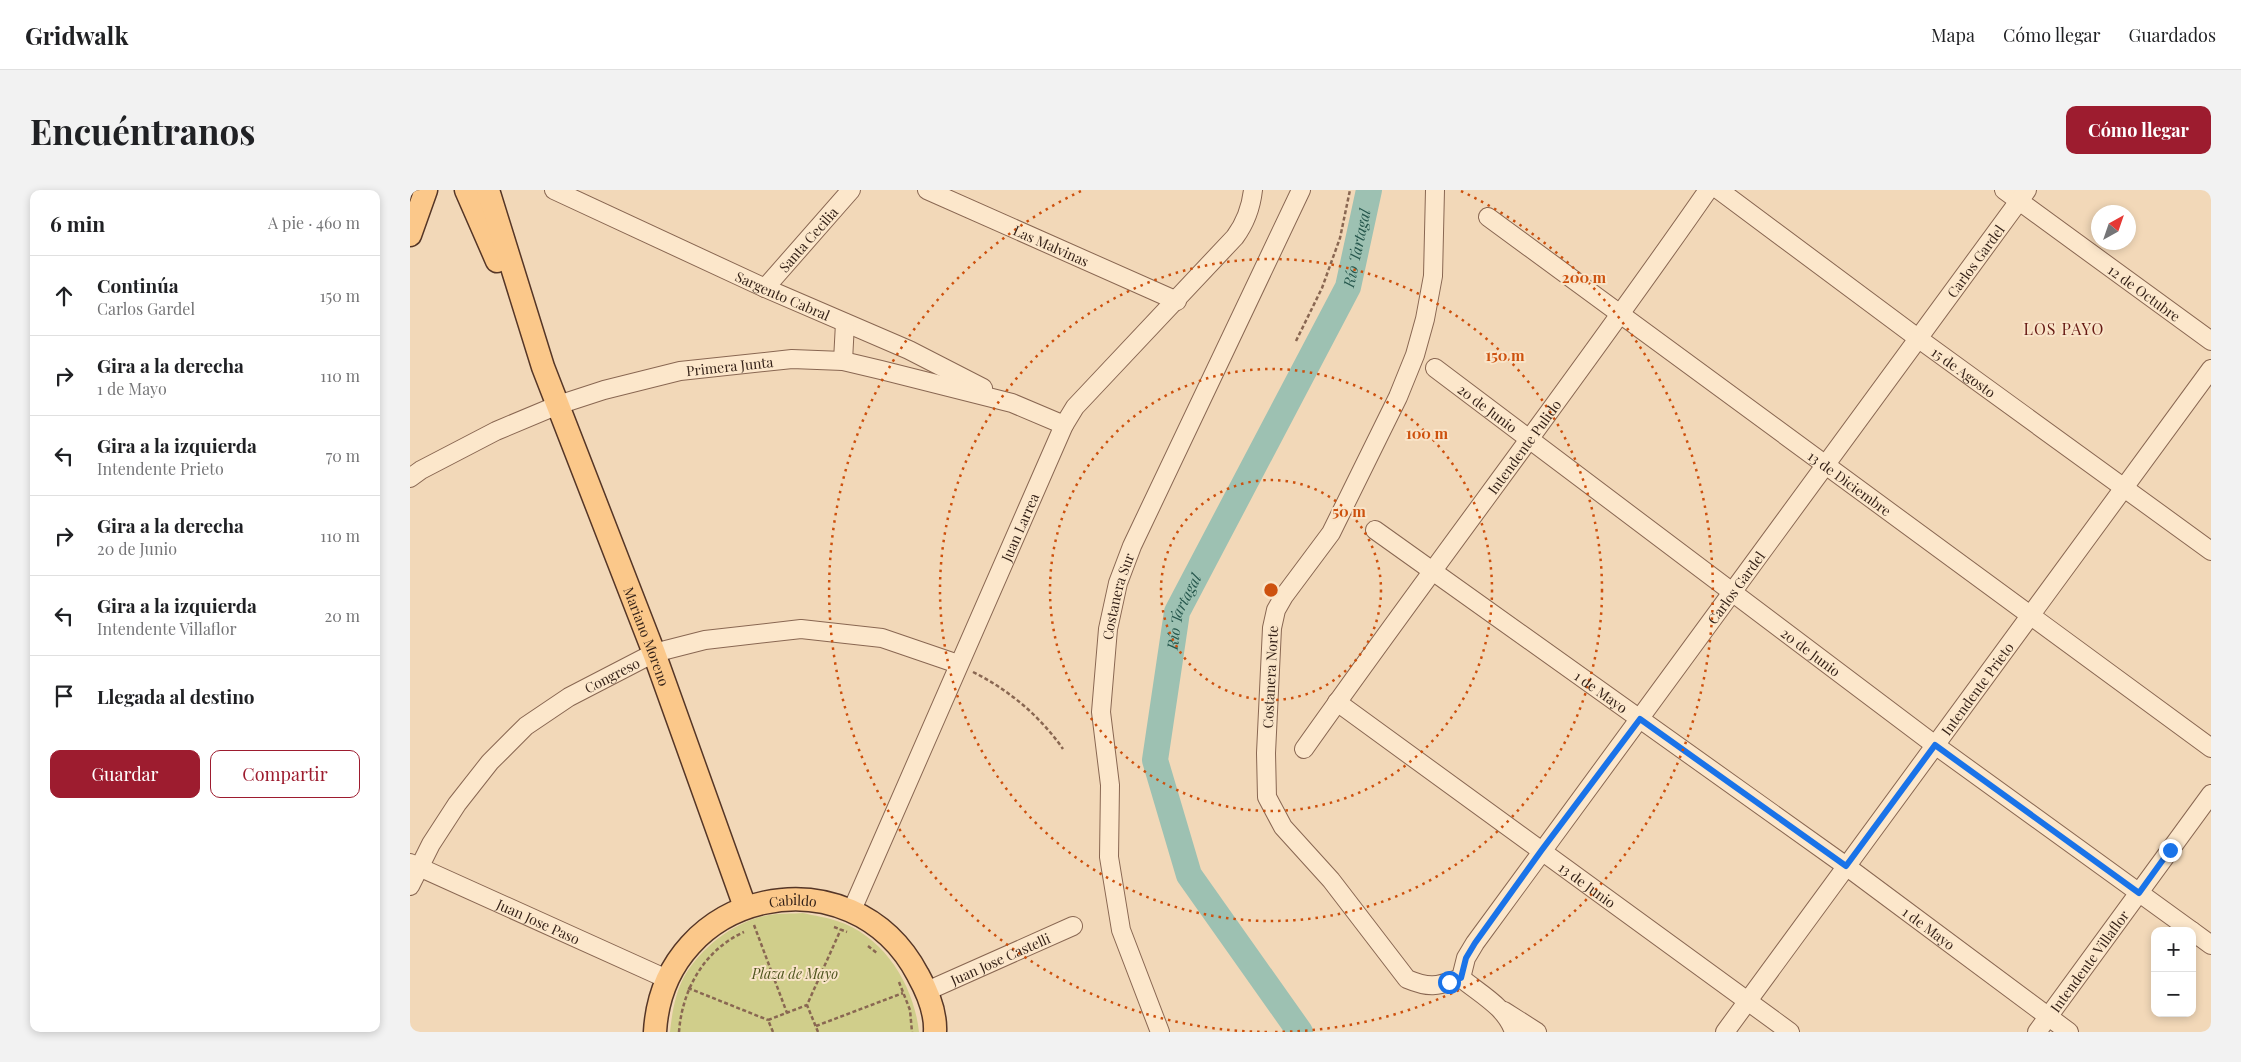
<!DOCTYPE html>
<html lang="es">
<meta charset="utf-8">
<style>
:root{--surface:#fff;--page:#f2f2f2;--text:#202124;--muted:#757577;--line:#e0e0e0;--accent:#9d1c2f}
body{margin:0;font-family:"Playfair Display",serif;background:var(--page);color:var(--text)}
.controls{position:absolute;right:15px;bottom:15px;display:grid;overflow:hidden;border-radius:10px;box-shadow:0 2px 8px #0003}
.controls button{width:45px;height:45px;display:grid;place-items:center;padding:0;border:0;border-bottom:1px solid var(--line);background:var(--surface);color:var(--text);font:25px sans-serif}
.compass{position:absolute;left:1681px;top:15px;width:45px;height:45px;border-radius:50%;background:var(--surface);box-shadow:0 2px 8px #0003;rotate:40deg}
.stop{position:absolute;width:15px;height:15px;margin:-11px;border:4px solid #1a73e8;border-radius:50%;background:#fff}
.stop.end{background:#1a73e8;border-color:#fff;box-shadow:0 1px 5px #0008}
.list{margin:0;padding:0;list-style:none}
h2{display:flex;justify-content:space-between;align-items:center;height:65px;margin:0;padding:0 20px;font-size:21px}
h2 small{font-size:16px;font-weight:400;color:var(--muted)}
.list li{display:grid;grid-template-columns:32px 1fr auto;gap:15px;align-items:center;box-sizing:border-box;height:80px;padding:0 20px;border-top:1px solid var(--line)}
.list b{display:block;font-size:19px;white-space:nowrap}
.list p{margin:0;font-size:16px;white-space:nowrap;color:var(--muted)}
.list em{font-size:16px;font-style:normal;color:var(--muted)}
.actions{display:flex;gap:10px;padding:15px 20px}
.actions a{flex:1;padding:11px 0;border:1px solid var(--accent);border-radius:10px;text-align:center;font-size:18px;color:var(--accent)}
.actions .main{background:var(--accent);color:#fff}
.icon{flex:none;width:28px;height:28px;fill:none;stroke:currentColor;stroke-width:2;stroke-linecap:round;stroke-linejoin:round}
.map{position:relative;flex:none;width:1801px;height:842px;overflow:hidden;border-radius:10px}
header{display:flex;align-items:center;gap:30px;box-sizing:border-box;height:70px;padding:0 25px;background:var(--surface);border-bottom:1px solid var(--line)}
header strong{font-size:24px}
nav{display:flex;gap:28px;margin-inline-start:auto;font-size:18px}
.intro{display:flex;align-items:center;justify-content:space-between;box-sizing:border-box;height:120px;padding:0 30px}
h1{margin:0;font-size:35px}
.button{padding:12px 22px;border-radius:10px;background:var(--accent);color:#fff;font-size:18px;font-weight:700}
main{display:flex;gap:30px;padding:0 30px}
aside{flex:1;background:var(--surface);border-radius:10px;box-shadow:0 2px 8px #0003}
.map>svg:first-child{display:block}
.green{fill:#d0ce8b}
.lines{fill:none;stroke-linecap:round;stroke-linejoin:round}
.river{stroke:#9dc1b2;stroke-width:26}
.minor-casing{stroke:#896752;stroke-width:20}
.major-casing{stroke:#553627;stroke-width:25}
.path{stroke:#896752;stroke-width:2.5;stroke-dasharray:4 2.5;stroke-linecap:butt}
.minor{stroke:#fce7cb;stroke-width:18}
.major{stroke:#fbc88a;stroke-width:22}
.route{stroke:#1a73e8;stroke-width:6}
.ring{fill:none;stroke:#cd510e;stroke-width:2.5;stroke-dasharray:2.5 5}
.labels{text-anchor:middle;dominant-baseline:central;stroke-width:4;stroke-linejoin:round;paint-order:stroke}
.street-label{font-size:14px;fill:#362319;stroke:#f9e4c8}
.park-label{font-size:14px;font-style:italic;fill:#4e541d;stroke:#f9e4c8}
.water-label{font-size:15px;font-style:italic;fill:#26574d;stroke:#f9e4c8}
.quarter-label{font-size:16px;letter-spacing:1px;fill:#661a14;stroke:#f9e4c8}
.centre{fill:#cd510e;stroke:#f9e4c8;stroke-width:2.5}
.ring-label{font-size:15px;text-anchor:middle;font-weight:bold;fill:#cd510e;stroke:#f9e4c8;stroke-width:4;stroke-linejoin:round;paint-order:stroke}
</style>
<header>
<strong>Gridwalk</strong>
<nav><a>Mapa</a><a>Cómo llegar</a><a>Guardados</a></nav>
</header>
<div class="intro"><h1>Encuéntranos</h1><a class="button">Cómo llegar</a></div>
<main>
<aside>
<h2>6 min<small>A pie · 460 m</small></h2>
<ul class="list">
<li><svg class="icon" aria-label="ahead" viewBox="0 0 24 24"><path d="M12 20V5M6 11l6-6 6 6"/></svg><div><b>Continúa</b><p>Carlos Gardel</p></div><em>150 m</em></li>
<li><svg class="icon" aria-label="right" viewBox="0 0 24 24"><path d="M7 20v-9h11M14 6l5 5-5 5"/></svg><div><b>Gira a la derecha</b><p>1 de Mayo</p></div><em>110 m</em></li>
<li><svg class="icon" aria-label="left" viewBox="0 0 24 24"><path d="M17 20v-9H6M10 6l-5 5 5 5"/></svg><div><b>Gira a la izquierda</b><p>Intendente Prieto</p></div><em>70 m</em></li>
<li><svg class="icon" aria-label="right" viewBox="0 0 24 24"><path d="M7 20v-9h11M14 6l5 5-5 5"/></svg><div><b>Gira a la derecha</b><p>20 de Junio</p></div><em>110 m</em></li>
<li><svg class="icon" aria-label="left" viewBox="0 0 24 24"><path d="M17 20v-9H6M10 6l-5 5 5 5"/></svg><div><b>Gira a la izquierda</b><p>Intendente Villaflor</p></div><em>20 m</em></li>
<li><svg class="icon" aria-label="arrive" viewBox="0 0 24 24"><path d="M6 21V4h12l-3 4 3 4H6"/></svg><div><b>Llegada al destino</b></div></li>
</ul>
<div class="actions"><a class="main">Guardar</a><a>Compartir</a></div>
</aside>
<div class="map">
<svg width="1801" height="842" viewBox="0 0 1801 842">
<rect width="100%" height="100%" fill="#f2d8b8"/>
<path class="green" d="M393 723C405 726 416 727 427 731 474 746 504 795 509 842H260C262 823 265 804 274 787 291 757 325 731 359 725 370 723 382 724 393 723Z"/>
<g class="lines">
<path class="river" id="s1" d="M890 842 779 685 745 570 767 422 938 97 959 0"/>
<g class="minor-casing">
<g id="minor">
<path id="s2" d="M144 0 355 98 499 160 573 198"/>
<path id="s3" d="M517 0 767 111"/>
<path d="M1025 0 1023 86 1015 129 1005 165 988 207 921 343 874 406 866 420 862 438 856 563 857 607 873 637 921 690 997 789C1021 799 1027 796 1051 788"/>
<path id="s4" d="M1309 0 1509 149 1801 361"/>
<path id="s5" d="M1594 0 1801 151"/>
<path id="s6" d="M1078 27 1801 558"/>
<path id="s7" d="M355 98 441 0"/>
<path d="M433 171 435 133"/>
<path id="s8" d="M1025 178 1525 555 1782 741"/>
<path id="s9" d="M0 288 11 280 86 241 148 215 194 200 270 181 382 169 433 171 471 180 602 213 654 235"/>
<path id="s10" d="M965 340 1436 676 1659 842"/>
<path id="s11" d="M927 512 1380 842"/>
<path id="s12" d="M894 559C1027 371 1167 189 1298 0"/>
<path id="s13" d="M0 673 257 789"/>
<path id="s14" d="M0 696 21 654 47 614 80 572 116 536 159 507 244 463 295 450 391 439 472 448 548 474"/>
<path id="s15" d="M442 720 654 235 665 217 825 47C836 32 841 18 843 0"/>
<path d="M1782 741 1801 755"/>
<path id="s16" d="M1051 788 1056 768 1065 753 1617 0"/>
<path d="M1051 788C1070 804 1096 817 1104 842"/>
<path id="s17" d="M517 801 663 736"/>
<path d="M1094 821 1127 842"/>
<path id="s18" d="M750 842 711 740 699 667 700 595 691 522 698 439 708 393 722 356 891 0"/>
<path id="s19" d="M1315 842 1801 179"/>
<path id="s20" d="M1627 842 1801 604"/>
</g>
</g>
<g class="major-casing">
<g id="major">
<path d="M56 0 87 71"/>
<path id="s21" d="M78 0 133 177 244 463 335 717"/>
<path d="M0 45 16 0"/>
<path id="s22" d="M245 842C253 699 442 659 508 785 517 801 526 823 525 842"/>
</g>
</g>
<path class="path" d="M886 151 912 98 930 48 940 0
M563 482C599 500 630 526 653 559
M344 735 377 823
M424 737 437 742
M458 756 468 764
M489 792 500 820 502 842
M278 798 358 830
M406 836 493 803
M269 842C272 800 294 760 334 742
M363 842 358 830 397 815
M408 842 397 815 431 739"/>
<use href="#minor" class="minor"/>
<use href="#major" class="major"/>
</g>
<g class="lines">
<path class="route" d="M1039 792 1051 788 1056 768 1065 753 1131 661 1230 529 1436 676 1525 555 1729 703 1760 660"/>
</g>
<g class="ring">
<circle cx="861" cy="400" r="110"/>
<circle cx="861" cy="400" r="221"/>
<circle cx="861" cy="400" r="331"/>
<path d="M857 842A442 442 0 0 1 671 1M1051 1A442 442 0 0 1 865 842"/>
</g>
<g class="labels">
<g class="street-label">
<text stroke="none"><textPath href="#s7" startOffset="65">Santa Cecilia</textPath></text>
<text stroke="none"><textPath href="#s3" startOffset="136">Las Malvinas</textPath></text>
<text stroke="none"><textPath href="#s16" startOffset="884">Carlos Gardel</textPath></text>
<text stroke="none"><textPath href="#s5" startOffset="174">12 de Octubre</textPath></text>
<text stroke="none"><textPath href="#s2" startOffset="252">Sargento Cabral</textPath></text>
<text stroke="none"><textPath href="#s9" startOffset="342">Primera Junta</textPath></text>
<text stroke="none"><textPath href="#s4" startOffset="305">15 de Agosto</textPath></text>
<text stroke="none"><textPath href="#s8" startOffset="66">20 de Junio</textPath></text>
<text stroke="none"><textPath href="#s12" startOffset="374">Intendente Pulido</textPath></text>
<text stroke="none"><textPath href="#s6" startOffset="449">13 de Diciembre</textPath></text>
<text stroke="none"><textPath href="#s15" startOffset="418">Juan Larrea</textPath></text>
<text stroke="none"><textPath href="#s16" startOffset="479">Carlos Gardel</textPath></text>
<text stroke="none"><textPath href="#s18" startOffset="446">Costanera Sur</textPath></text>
<text stroke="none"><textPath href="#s21" startOffset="474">Mariano Moreno</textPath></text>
<text stroke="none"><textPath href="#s8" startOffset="471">20 de Junio</textPath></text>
<text stroke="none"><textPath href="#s14" startOffset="299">Congreso</textPath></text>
<text transform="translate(860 487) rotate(-87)">Costanera Norte</text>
<text stroke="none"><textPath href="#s19" startOffset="426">Intendente Prieto</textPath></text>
<text stroke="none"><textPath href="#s10" startOffset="278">1 de Mayo</textPath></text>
<text stroke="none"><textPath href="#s11" startOffset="310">13 de Junio</textPath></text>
<text stroke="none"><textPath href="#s22" startOffset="211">Cabildo</textPath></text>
<text stroke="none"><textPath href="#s13" startOffset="141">Juan Jose Paso</textPath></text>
<text stroke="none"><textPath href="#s10" startOffset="682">1 de Mayo</textPath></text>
<text stroke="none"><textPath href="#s17" startOffset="80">Juan Jose Castelli</textPath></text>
<text stroke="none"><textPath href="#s20" startOffset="88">Intendente Villaflor</textPath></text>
</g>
<g class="park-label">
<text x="385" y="783">Plaza de Mayo</text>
</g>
<g class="water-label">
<text stroke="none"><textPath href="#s1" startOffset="869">Río Tartagal</textPath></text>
<text stroke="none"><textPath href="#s1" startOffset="464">Río Tartagal</textPath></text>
</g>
<g class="quarter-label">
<text x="1654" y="138">LOS PAYO</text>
</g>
</g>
<circle cx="861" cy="400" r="8" class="centre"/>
<g class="ring-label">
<text x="1174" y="93">200 m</text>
<text x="1095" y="171">150 m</text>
<text x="1017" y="249">100 m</text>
<text x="939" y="327">50 m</text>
</g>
</svg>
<div class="controls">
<button>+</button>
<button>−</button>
</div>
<svg class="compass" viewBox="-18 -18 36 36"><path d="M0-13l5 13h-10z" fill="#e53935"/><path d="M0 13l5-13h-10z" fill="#757577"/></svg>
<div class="stop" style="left:1039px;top:792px"></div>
<div class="stop end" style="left:1760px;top:660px"></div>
</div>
</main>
